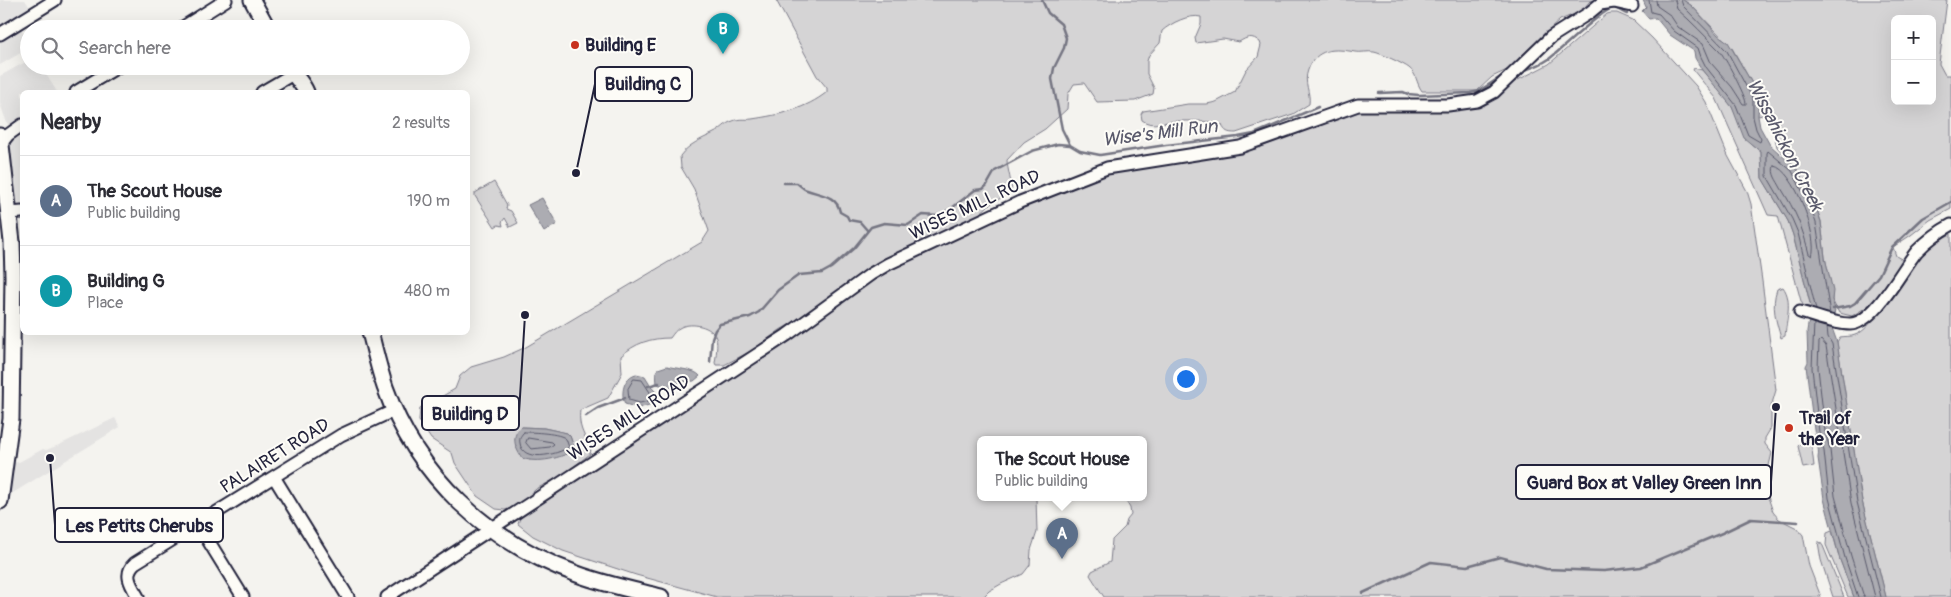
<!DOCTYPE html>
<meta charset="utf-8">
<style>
:root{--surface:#fff;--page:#f2f2f3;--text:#2b2b33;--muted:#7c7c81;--line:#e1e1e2;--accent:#0f766e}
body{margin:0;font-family:Pangolin,sans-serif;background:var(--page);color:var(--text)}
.controls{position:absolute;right:15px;top:15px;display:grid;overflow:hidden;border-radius:8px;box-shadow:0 5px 20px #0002}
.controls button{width:45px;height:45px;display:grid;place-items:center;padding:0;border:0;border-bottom:1px solid var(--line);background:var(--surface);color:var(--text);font:25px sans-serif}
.you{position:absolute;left:1185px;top:378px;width:18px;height:18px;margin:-12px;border:4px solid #fff;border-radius:50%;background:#1a73e8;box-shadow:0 0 0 8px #1a73e833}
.badge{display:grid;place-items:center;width:32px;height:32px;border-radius:50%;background:var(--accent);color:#fff;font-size:16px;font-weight:700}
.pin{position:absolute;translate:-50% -41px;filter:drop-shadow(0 1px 2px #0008)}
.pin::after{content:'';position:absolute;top:26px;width:18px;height:15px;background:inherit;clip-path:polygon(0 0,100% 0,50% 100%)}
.popup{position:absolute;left:977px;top:436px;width:170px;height:65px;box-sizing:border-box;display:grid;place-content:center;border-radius:8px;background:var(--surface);filter:drop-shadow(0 1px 4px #0005);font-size:16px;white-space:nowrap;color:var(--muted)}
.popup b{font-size:19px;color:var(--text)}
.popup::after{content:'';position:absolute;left:50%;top:100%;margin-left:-10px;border:10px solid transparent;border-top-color:var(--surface)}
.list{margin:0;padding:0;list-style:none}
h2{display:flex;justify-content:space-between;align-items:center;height:65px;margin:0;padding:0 20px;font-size:21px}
h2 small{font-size:16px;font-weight:400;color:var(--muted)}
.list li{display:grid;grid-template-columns:32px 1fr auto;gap:15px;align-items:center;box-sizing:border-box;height:90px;padding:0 20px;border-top:1px solid var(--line)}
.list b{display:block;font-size:19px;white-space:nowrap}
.list p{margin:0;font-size:16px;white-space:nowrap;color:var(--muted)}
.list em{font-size:16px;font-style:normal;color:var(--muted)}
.icon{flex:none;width:28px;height:28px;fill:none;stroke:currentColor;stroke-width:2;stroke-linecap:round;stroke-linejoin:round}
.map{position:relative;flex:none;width:1951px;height:597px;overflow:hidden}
.search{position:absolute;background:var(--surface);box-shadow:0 5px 20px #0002;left:20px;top:20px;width:450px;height:55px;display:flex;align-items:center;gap:12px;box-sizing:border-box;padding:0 18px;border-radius:28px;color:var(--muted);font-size:19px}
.panel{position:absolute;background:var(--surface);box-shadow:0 5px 20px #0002;left:20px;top:90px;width:450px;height:245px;border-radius:8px}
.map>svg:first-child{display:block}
.built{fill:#e4e3e2}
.green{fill:#d5d4d5;stroke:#7c7b88;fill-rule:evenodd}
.water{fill:#acacb2;stroke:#757582}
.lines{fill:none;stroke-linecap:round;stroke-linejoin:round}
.shore{stroke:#59596b;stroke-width:1}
.stream{stroke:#757582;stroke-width:2.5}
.minor-casing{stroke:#22223b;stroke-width:15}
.major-casing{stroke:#22223b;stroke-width:19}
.minor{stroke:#fdfcf7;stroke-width:11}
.major{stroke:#fdfcf7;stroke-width:15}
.poi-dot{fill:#c8321e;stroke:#fdfcf7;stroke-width:2}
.labels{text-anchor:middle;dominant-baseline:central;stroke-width:4;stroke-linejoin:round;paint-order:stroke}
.poi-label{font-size:18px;font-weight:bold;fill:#22223b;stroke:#fdfcf7;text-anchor:start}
.street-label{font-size:18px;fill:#22223b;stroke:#fdfcf7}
.water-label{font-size:19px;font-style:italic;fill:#59596b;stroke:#fdfcf7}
.leader{fill:none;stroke:#22223b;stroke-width:2}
.callout-dot{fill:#22223b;stroke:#fdfcf7;stroke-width:2}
.callout{fill:#fdfcf7;stroke:#22223b;stroke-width:2}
.callout-label{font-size:19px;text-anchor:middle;font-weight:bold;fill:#22223b}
</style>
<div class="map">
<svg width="1951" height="597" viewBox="0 0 1951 597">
<rect width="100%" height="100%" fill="#f4f3ef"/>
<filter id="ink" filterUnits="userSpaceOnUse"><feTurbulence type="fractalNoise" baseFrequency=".02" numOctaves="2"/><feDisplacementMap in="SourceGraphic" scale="10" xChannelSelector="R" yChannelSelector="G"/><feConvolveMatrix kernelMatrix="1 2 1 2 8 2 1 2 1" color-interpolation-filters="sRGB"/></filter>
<g filter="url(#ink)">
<path class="built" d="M0 0H25L31 9 0 29Z
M20 27 29 42V48L0 65V40Z
M29 60V66H41L57 92H22V120L10 126 7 123 0 104V76Z
M22 131V205L16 204 15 200 10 144 11 139Z
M115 418 120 427 8 496 12 463 19 462 43 449 46 450 59 445Z"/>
<path class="green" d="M776 0H1595L1589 2 1582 11 1560 20 1522 55 1511 68 1492 77 1477 91H1422C1416 83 1417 74 1409 68 1404 64 1380 53 1374 52 1368 51 1361 53 1355 52 1334 48 1316 48 1308 70 1303 83 1311 92 1309 104L1293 114 1236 133C1228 133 1225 132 1222 125 1209 120 1191 121 1177 121 1165 121 1152 128 1142 120L1141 114 1143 111 1188 104H1207L1216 102 1235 92 1246 70 1258 57 1261 45 1260 42C1252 35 1247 37 1239 42L1223 39 1196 43 1195 38 1201 24V17C1189 14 1171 23 1162 31L1160 43 1149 55 1147 61V74L1154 88 1153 94 1135 101 1097 102 1084 83 1074 84 1068 94 1067 109 1045 129 1024 142 1007 160C1007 169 1013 185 1011 192L989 205 977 216 877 262 808 314 780 330 751 351 724 365H716L715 363C716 356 718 344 716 338 712 326 692 322 681 327 676 329 673 334 670 338 651 338 635 343 621 356L622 373 608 398 580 410C579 419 580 427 584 435 587 442 593 446 590 454L561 476 536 489 518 506 505 510 496 509 477 496 455 463 452 453 431 439 419 421 420 408 427 402 439 398 455 389 460 376 471 367 504 357 526 347 702 242 709 231 694 189 681 167 680 156C689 144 700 140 714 133 721 130 725 123 733 121 739 118 746 120 752 119 779 115 806 109 827 92V88L817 76ZM522 427 544 428 567 433 570 436 575 450 552 458 529 460Z
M1683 0H1947L1939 64 1945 75H1951V209L1930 220 1911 235 1893 247 1896 256 1903 260V262L1882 294 1873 303 1852 316 1839 313 1832 300V291L1825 257 1821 221 1815 204 1797 169 1777 147 1775 137 1779 123 1775 116 1768 114 1758 116 1753 85 1732 48 1692 6ZM1895 19H1932V101H1895Z
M1611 13H1617L1633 20 1652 38 1696 86 1706 102 1728 156 1747 191 1751 204 1762 281 1776 390 1771 407V428L1765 438V444L1772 453 1765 482 1769 500 1773 512 1779 519 1797 528 1803 535 1809 566 1821 597H1104L1090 575 1092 571 1110 562 1112 540 1125 527 1127 520 1131 515 1130 508 1124 498H1143V440H981V498H1036L1037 532 1031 550 1030 565 1023 574 1001 584 989 591 983 597H717L636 575 563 551 533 536 518 524 520 518 533 508 799 334 874 278 1003 216 1064 189 1114 171 1229 154 1259 148 1351 110 1434 111 1479 106 1505 91 1514 82 1549 64 1607 14Z
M1694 68 1702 70 1723 94 1732 107 1750 143 1761 152 1762 178 1788 221 1793 235 1811 307H1804L1801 301 1778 216 1768 215 1716 98 1693 70Z
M494 182 507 205 506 209 511 211 518 223 510 227 505 218 502 222 503 226 498 225 495 227 475 196V193Z
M1951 234V597H1886L1862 501 1837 342 1840 337C1845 336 1851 337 1855 335 1864 332 1870 323 1876 317 1900 287 1914 250 1951 234Z
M1783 287C1793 300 1786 322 1785 336L1781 338C1776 321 1771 306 1777 289Z
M1811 441 1814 466 1803 468 1798 446 1802 442Z
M1832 531 1840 560 1854 597H1848L1826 545 1827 533Z
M1818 542H1820L1823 546 1844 597H1833L1821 560Z"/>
<path class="water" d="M1643 0H1683L1692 6 1718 35 1728 42 1753 85 1759 99 1758 116 1760 127 1770 145 1797 169 1815 204 1821 222 1825 258 1833 291 1832 300 1835 309 1832 328 1837 342 1862 501 1886 597H1854L1840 560 1829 518 1824 499 1818 458C1820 448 1815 439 1814 430 1811 409 1809 387 1806 366L1808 362 1807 331 1811 307 1793 235 1788 221 1762 178 1761 152 1744 138 1732 107 1702 70 1695 58 1694 51 1670 35 1656 18 1649 19 1642 11 1646 7Z
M542 198 557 224 544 232 528 205Z
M667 366C676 369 695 369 700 376L694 381 680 382 673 389 657 384 656 372 658 369Z
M636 374 645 376 653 389 662 398V401L639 408 625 404C620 393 624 377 636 374Z
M522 427 544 428 567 433 570 436 575 450C561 458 538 464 522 458 515 448 510 435 522 427Z"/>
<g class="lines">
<path class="shore" d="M1649 0 1651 12 1659 14 1674 31 1698 48 1701 57 1706 67 1736 105 1748 135 1760 142 1761 139 1756 129 1753 117V99L1727 51 1683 6 1681 0
M1656 0 1657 6 1670 15 1678 27 1703 44 1711 63 1732 87 1743 104H1746C1747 98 1724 55 1719 50 1705 36 1692 22 1677 9L1675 0
M1774 166C1794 169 1819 238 1812 256L1809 254C1802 226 1796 212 1781 188 1777 180 1771 174 1774 166Z
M1816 310 1798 233 1792 219 1767 176V153L1768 151 1792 171 1810 206 1816 223 1830 314
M1814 323 1812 368 1819 432 1824 451 1829 498 1845 558 1858 597
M1827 327 1828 337 1832 344 1857 502 1881 597
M634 379 642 380 653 397 652 400 640 403 629 400 628 389Z
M524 432C532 432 561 433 566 439 567 441 568 445 569 447 557 455 522 463 520 443 519 438 521 435 524 432Z
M528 438 552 442 554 444 550 447 531 449 526 443Z
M1864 597 1851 556 1835 496 1830 450 1825 431 1818 368 1819 342 1821 340 1826 346 1851 503 1875 597"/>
<path class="stream" d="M1042 0 1048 13 1061 24 1066 38 1064 48 1054 68 1052 79 1062 129 1070 145 1080 151 1100 155 1166 145 1238 137 1254 134 1318 107
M1525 70C1534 67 1542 64 1549 59 1560 51 1604 8 1613 8 1617 8 1622 12 1627 14
M1379 93 1403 92 1408 94 1419 95 1470 93 1479 91 1502 76
M784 183H797C801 186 803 189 807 190 820 195 837 195 840 212L847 216 849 220 860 222 867 230
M1833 309 1850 306 1855 303 1879 275 1892 247 1923 218 1951 202
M710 362 712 338 715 330 720 324 750 317 759 312 778 290 799 275 822 273 831 268 854 248 871 227 884 223 908 225 923 215 937 216 952 208 975 190 983 189 987 185 995 171 1032 151 1058 144 1070 145
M648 386 659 383
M586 416 598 408 625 398
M1363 593 1431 562 1467 566 1500 557 1546 569 1604 571 1641 567 1722 533 1751 519 1798 522"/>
<g class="minor-casing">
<path id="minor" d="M180 29 226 0
M0 34 55 0
M76 92 119 66
M262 92 293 74
M0 145 8 135 22 125
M9 213 22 212
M1800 312C1815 316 1834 324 1850 324 1875 323 1902 269 1917 251 1927 241 1938 232 1951 225
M274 477 348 597
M198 524 243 597
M138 597C131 585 123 574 135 563L341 435 395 410
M387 597 787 335 871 274 888 264 1020 202 1107 168 1240 147 1358 105H1448L1477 101 1494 92 1551 37 1589 13 1600 4 1614 2 1632 6"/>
</g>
<g class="major-casing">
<path id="major" d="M252 0 268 29
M289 66C294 76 302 82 306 92
M0 136 12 242 13 276 11 419 0 501
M370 332C375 351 379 369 385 387 417 477 488 542 577 574 604 584 633 590 661 597"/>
</g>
<use href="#minor" class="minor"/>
<use href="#major" class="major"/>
</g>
</g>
<g class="poi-dot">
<circle cx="575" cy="45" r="5"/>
<circle cx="1789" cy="428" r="5"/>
</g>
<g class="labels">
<g class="poi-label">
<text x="585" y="45">Building E</text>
<text x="1799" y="418">Trail of<tspan x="1799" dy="21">the Year</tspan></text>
</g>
<g class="street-label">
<text transform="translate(975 205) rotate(-25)">WISES MILL ROAD</text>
<text transform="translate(629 418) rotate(-33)">WISES MILL ROAD</text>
<text transform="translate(275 456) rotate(-32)">PALAIRET ROAD</text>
</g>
<g class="water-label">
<text transform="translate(1160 133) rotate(-7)">Wise's Mill Run</text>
<text transform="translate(1785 145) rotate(63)">Wissahickon Creek</text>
</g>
</g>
<path class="leader" d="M576 173L595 84M525 315L519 413M1776 407L1771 482M50 458L55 525"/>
<g class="callout-dot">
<circle cx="576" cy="173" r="5"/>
<circle cx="525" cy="315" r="5"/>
<circle cx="1776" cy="407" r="5"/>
<circle cx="50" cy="458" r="5"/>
</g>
<g class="callout">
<rect x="595" y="67" width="97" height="34" rx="5"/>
<rect x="422" y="396" width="97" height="34" rx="5"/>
<rect x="1516" y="465" width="255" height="34" rx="5"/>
<rect x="55" y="508" width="168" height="34" rx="5"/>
</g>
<g class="callout-label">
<text x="643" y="90">Building C</text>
<text x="470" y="420">Building D</text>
<text x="1644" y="489">Guard Box at Valley Green Inn</text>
<text x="139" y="532">Les Petits Cherubs</text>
</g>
</svg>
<div class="controls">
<button>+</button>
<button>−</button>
</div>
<div class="you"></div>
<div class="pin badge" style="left:1062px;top:559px;background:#5c6f8a">A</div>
<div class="popup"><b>The Scout House</b>Public building</div>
<div class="pin badge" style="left:723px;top:54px;background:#0f9aa8">B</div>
<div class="search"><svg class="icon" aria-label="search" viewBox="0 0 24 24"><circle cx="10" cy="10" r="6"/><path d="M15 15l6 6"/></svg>Search here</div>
<section class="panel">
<h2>Nearby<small>2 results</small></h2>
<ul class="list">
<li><span class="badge" style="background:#5c6f8a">A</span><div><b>The Scout House</b><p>Public building</p></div><em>190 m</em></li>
<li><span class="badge" style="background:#0f9aa8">B</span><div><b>Building G</b><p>Place</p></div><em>480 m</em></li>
</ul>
</section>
</div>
